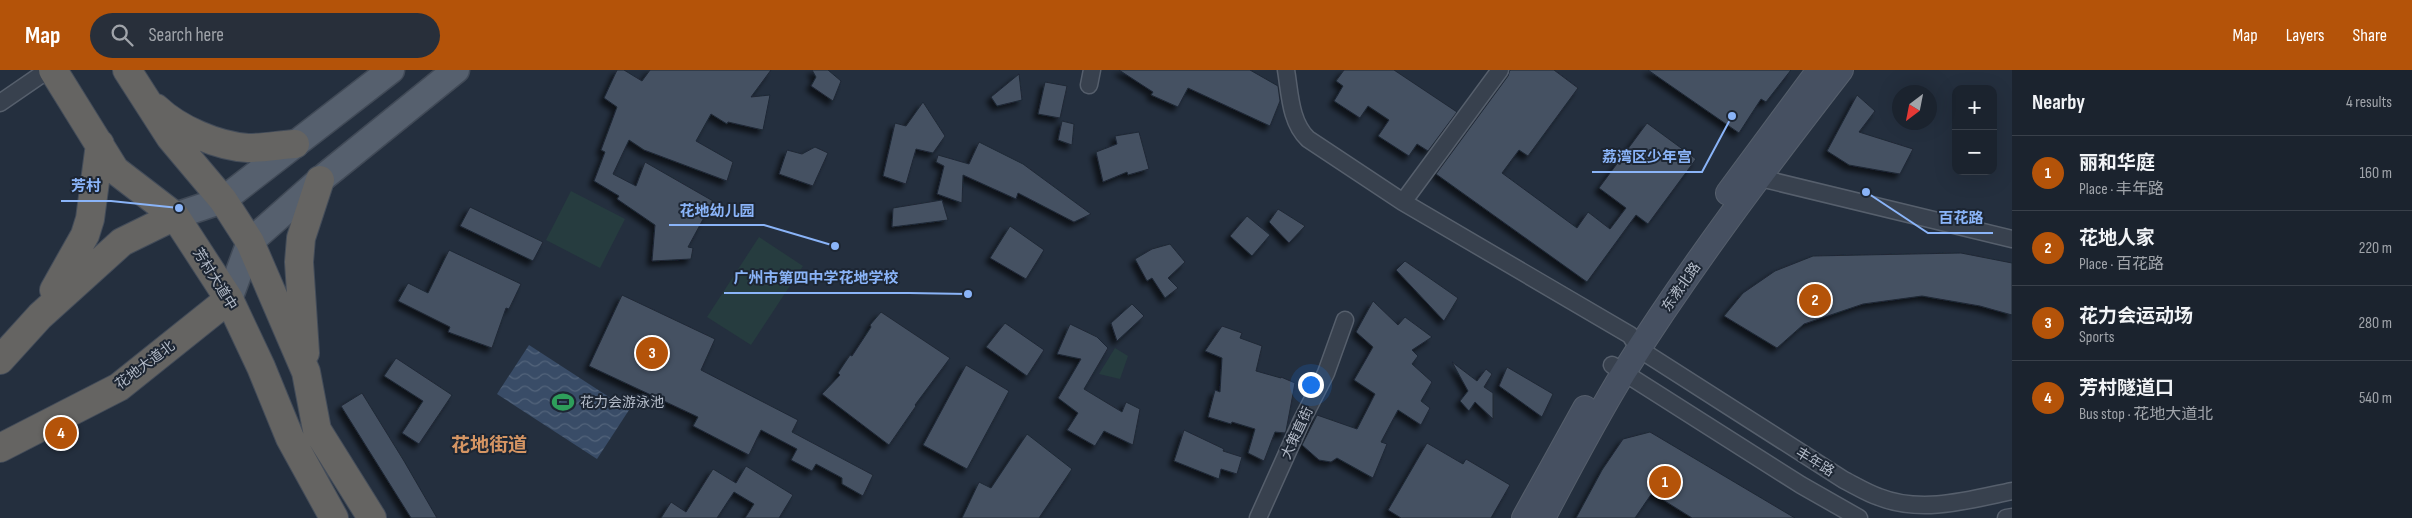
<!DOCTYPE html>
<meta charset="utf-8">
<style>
:root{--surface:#1b232e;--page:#282f3a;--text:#f1f3f6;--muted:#a0a4aa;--line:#39404a;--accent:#b45309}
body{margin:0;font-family:"Sofia Sans Condensed","Noto Sans SC",sans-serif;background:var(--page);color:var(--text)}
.controls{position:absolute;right:15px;top:15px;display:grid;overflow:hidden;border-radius:10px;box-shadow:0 5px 20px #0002}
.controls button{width:45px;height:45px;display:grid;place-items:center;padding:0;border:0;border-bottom:1px solid var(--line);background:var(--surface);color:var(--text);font:25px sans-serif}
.compass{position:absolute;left:1892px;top:15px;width:45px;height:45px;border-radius:50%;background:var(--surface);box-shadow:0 5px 20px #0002;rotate:212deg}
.you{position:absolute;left:1310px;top:314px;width:18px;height:18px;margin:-12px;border:4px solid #fff;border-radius:50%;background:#1a73e8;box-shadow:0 0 0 8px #1a73e833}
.badge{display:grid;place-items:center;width:32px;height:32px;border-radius:50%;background:var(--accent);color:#fff;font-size:16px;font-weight:700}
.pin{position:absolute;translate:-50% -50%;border:2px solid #fff;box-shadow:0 1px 5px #0006}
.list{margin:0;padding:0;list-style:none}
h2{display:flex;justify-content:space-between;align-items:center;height:65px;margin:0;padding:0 20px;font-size:21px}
h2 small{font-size:16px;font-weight:400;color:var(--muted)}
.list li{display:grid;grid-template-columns:32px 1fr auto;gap:15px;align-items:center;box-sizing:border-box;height:75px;padding:0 20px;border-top:1px solid var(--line)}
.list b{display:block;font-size:19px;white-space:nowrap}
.list p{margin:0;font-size:16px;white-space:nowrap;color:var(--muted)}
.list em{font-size:16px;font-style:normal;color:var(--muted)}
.icon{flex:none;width:28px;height:28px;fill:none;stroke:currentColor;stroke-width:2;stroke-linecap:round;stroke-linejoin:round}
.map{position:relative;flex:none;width:2012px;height:448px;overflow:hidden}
header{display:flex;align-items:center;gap:30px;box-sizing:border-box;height:70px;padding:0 25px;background:var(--accent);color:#fff}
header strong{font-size:24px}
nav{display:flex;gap:28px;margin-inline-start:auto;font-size:18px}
.search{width:350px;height:45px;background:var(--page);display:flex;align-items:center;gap:12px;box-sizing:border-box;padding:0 18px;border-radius:28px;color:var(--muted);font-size:19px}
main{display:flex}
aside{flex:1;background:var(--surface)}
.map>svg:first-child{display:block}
.pitch{fill:#263c3f}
.water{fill:url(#water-waves)}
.building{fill:#455162;stroke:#1f2835;filter:url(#shadow)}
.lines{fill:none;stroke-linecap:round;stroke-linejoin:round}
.minor-casing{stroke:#565f6c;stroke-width:19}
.secondary-casing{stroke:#565f6c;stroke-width:26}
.primary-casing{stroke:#414a57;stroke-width:29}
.trunk-casing{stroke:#434c59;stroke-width:30}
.minor{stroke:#38414e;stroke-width:16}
.secondary{stroke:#465061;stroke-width:24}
.primary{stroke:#56606e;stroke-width:26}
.trunk{stroke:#656462;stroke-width:28}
.labels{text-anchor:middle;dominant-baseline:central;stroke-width:4;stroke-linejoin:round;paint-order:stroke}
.street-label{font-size:14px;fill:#b4bcc9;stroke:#1d2633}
.poi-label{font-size:14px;fill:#b4bcc9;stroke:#1d2633;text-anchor:start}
.district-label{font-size:19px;font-weight:bold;fill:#d59563;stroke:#1d2633}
.leader{fill:none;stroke:#8ab4f8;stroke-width:2}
.callout-dot{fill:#8ab4f8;stroke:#1d2633;stroke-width:2}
.callout-label{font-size:15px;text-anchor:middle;font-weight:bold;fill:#8ab4f8;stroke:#1d2633;stroke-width:4;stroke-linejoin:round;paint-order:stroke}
</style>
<header>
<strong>Map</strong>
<div class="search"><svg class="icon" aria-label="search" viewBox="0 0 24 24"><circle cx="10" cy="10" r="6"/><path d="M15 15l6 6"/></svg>Search here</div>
<nav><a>Map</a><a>Layers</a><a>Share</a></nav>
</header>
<main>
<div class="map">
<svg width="2012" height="448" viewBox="0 0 2012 448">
<defs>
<pattern id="water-waves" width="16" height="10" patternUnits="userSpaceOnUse" patternTransform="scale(1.25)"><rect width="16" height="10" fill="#394c67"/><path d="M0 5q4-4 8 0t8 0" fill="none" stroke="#53647b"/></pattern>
<filter id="shadow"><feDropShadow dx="-4.5" dy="4.5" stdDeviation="2.5" flood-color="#0009"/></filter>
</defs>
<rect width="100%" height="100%" fill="#242f3e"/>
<path class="pitch" d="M571 121 625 149 600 198 546 170Z
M759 167 803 196 751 275 707 247Z
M1115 278 1128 286 1120 309 1099 304Z"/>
<path class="water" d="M529 275 629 340 597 389 497 324Z"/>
<path class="building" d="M617 0H624L642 11 650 0H771L751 27 770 25 763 60 728 52 727 54 711 44 696 71 733 92 727 111 644 80 629 70 613 104 636 116 645 92 713 131 688 177 693 178 691 189 652 191 655 155 617 129 619 126 594 111 605 82 601 80 617 37 604 28Z
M812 0H828L841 11 833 31 811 16 816 7Z
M1119 0H1250L1278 16 1280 31 1270 56 1188 18 1178 37 1151 25 1153 22Z
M1344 0H1394L1457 42 1428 81 1417 74 1409 86 1378 66 1389 50 1368 36 1360 48 1334 31 1343 16 1336 11Z
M1510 0H1554L1578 18 1528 86 1519 80 1502 103 1577 158 1588 142 1610 159 1626 138 1599 118 1647 53 1696 89 1648 154 1636 145 1587 212 1436 104 1508 6Z
M1648 0H1791L1766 32 1761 29 1739 63Z
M1019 4 1022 30 997 36 991 27Z
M1045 12 1067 16 1060 48 1038 44Z
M1857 25 1875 41 1859 62 1913 79 1900 104 1849 95 1827 81Z
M923 32 945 66 933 83 916 79 906 114 883 106 895 53 906 56Z
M1062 51 1074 54 1072 75 1058 70Z
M1139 62 1149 99 1128 105 1127 102 1103 112 1096 82 1117 74 1115 66Z
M979 72 1023 94 1091 144 1074 152 1018 123 1016 129 963 105 962 133 937 124 944 96 936 92 938 85 969 94Z
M815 77 828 83 813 116 779 104 787 80 802 84Z
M942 130 948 150 892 157 893 138Z
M470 137 543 172 533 191 460 156Z
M1278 139 1305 156 1289 173 1269 152Z
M1247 146 1270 165 1252 186 1230 166Z
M1010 156 1044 180 1026 209 990 188Z
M1170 174 1185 192 1168 208 1178 218 1165 228 1152 208 1147 211 1135 189 1152 179Z
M449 180 521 214 509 239 506 238 492 278 448 262 450 257 398 231 408 213 428 223Z
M1961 183 2012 193V245L1980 236 1922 226 1863 234 1804 254 1777 278 1724 246 1743 223 1775 201 1813 186Z
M1405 191 1458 228 1444 251 1396 200Z
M622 225 715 269 701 300 798 350 792 362 873 405 863 426 842 414V408L816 394 812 401 791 390 797 379 761 360 749 385 693 356 698 347 589 296Z
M1373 231 1398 255 1405 247 1432 267 1412 280 1418 286 1412 294 1432 312 1421 331 1430 338 1421 355 1398 340 1381 372 1387 374 1373 408 1337 388 1331 392 1319 390 1302 375 1317 345 1357 359 1375 324 1354 310 1373 277 1356 262Z
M1132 234 1144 246 1117 271 1111 253Z
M881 242 950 288 915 335 916 336 889 375 822 324 840 305 838 303 850 285 852 286 871 257 870 255Z
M1005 253 1044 280 1027 306 986 277Z
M1070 254 1097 267 1108 278 1084 319 1122 342 1126 332 1140 339 1133 375 1104 361 1095 376 1067 360 1078 343 1058 328 1081 289 1057 284Z
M1222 256 1242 263 1240 268 1262 276 1256 301 1281 308V307L1295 313 1286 361 1285 363 1275 362 1264 391 1248 383 1255 359 1232 352 1231 354 1208 347 1215 320 1220 322 1222 288 1205 281Z
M396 288 452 325 419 374 402 363 423 331 384 306Z
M1452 292 1477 311 1486 299 1492 304 1484 317 1493 323V349L1475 332 1469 341 1460 331 1468 321Z
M966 295 1009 321 967 399 923 375Z
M1507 297 1553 324 1542 347 1499 316Z
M362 323 404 391 437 448H411L341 336Z
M1184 360 1224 379 1223 381 1242 387 1237 404 1221 399 1219 409 1174 391Z
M1650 362 1795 448H1692L1652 423 1635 448H1576L1602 400 1623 369Z
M1027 364 1072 399 1039 448H962L979 412 991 418Z
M1427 373 1463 394 1466 389 1510 415 1491 448H1401L1388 440Z
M746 396 793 425 779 448H745L754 434 734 422 717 448H661L671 432 686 442 713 399 736 413Z"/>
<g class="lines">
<g class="minor-casing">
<path id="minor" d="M1286 0C1290 23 1290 52 1308 69L1403 132 1630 265 1639 279 1844 410C1856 416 1867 423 1879 427 1922 444 1969 430 2012 421
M1089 15 1092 0
M0 33 48 0
M1751 103 1760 108 2012 169
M1403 132 1500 0
M1612 295 1801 415 1859 448
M1258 448 1302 350 1326 303 1345 250
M2006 448 2012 447"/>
</g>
<g class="secondary-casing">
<path id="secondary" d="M1728 123 1819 0
M1524 448 1585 338
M1543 448C1569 399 1595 349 1624 302 1690 197 1765 98 1841 0"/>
</g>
<g class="primary-casing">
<path id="primary" d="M175 146 223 130 391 0
M229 229 250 172 320 110 456 0"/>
</g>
<g class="trunk-casing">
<path id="trunk" d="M53 0 115 100 175 146 229 229 261 297 290 368 334 448
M127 0 170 67 223 130 250 172 306 302 317 360 372 448
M156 38C178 59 217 76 248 78 263 78 280 75 295 74
M54 220 85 165 90 149 100 74
M305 283 299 192 301 168 320 110
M0 290 40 246 122 172 175 146
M0 378 119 317 229 229"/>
</g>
<use href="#minor" class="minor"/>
<use href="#secondary" class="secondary"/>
<use href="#primary" class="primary"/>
<use href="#trunk" class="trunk"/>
</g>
<defs>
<g id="stadium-bare" transform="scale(1.725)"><path d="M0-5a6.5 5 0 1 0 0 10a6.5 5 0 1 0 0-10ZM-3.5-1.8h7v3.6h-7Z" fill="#2e9e5b" stroke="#1d2633" stroke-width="2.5" paint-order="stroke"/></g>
</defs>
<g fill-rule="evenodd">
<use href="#stadium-bare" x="563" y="332"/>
</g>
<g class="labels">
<g class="street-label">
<text transform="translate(215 209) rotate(58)">芳村大道中</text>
<text transform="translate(1681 217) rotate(-55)">东漖北路</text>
<text transform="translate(145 295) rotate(-37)">花地大道北</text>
<text transform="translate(1297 363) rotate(-65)">大策直街</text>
<text transform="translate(1815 392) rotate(31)">丰年路</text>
</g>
<g class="poi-label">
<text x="580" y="332">花力会游泳池</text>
</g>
<g class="district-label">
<text x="489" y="375">花地街道</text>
</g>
</g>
<path class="leader" d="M1732 46L1702 102H1592M179 138L111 131H61M835 176L764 155H669M1866 122L1928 163H1993M968 224L909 223H724"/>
<g class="callout-dot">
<circle cx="1732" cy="46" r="5"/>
<circle cx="179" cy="138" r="5"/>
<circle cx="835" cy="176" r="5"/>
<circle cx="1866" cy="122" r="5"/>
<circle cx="968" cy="224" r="5"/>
</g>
<g class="callout-label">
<text x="1647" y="92">荔湾区少年宫</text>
<text x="86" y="121">芳村</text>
<text x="717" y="146">花地幼儿园</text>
<text x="1961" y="153">百花路</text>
<text x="816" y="213">广州市第四中学花地学校</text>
</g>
</svg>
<div class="controls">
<button>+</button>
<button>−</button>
</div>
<svg class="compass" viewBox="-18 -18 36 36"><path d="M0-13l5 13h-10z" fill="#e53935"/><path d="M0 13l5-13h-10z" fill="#a0a4aa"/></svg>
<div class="you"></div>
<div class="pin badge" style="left:1665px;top:412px">1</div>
<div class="pin badge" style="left:1815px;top:230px">2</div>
<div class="pin badge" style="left:652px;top:283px">3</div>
<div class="pin badge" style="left:61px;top:363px">4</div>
</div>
<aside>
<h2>Nearby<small>4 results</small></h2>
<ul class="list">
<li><span class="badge">1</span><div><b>丽和华庭</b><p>Place · 丰年路</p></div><em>160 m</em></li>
<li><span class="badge">2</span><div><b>花地人家</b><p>Place · 百花路</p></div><em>220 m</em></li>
<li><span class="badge">3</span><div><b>花力会运动场</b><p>Sports</p></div><em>280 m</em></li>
<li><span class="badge">4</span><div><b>芳村隧道口</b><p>Bus stop · 花地大道北</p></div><em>540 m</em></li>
</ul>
</aside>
</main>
